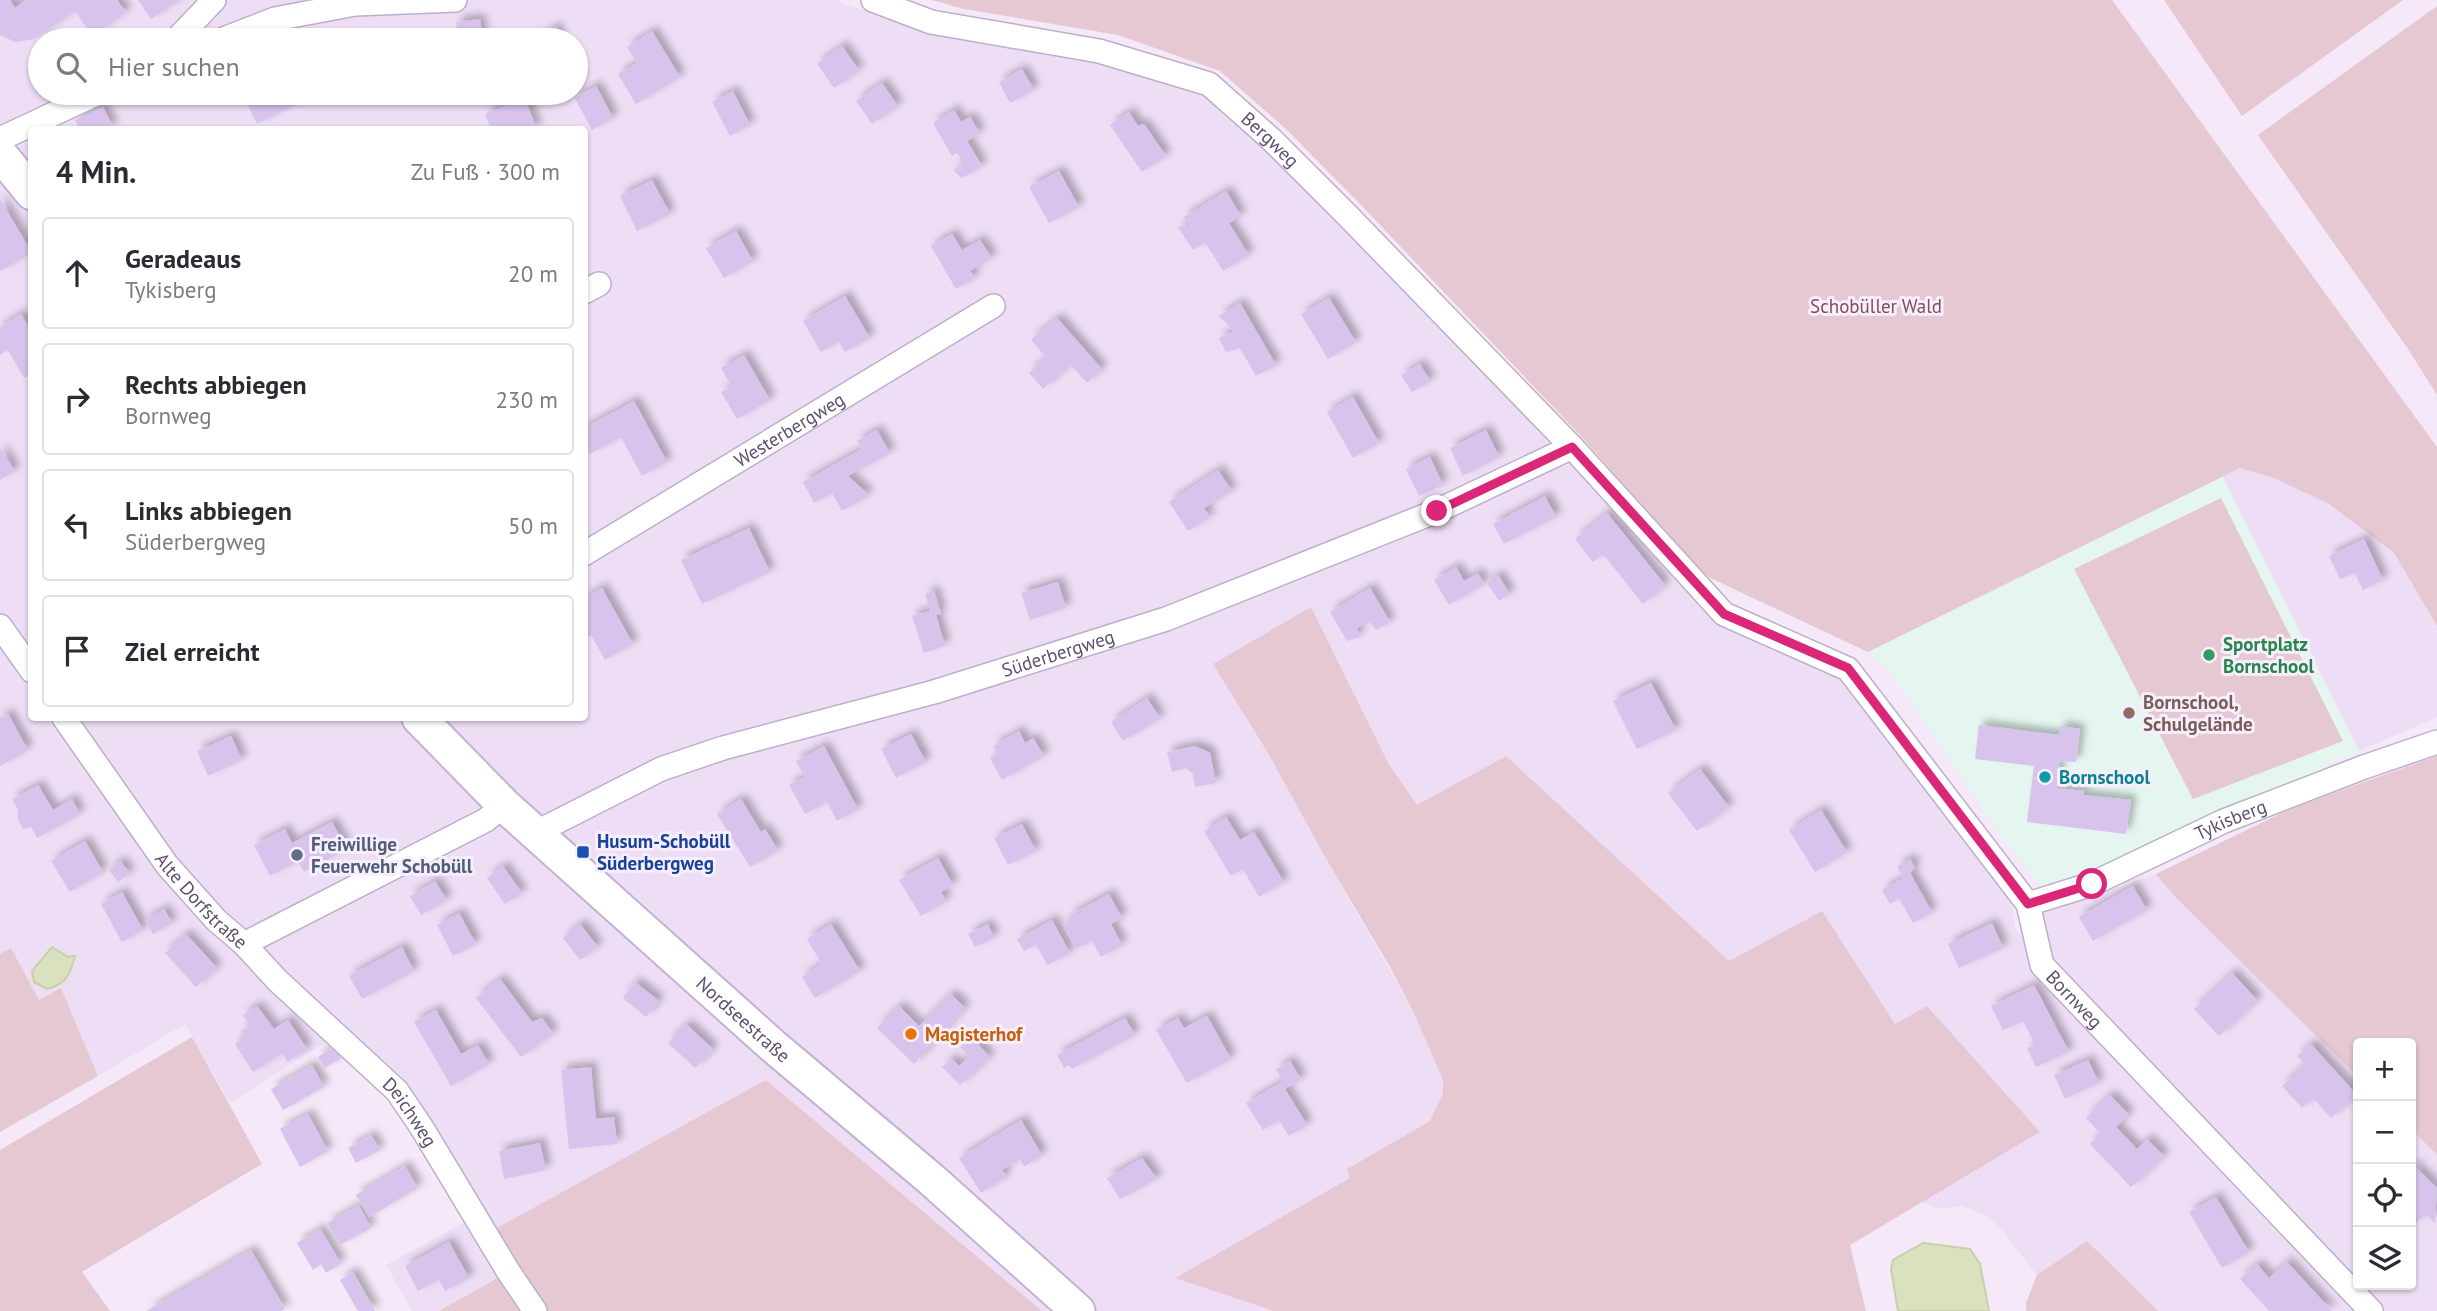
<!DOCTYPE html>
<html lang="de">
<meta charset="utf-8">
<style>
:root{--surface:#fff;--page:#f7f7f7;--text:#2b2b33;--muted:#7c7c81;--line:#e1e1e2}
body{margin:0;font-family:"PT Sans",sans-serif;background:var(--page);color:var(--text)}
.controls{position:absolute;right:21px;bottom:21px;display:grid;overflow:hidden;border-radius:7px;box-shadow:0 2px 5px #0004}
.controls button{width:63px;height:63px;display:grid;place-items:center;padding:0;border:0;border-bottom:2px solid var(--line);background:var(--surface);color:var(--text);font:35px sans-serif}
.stop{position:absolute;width:21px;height:21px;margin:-16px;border:5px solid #db2777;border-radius:50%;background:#fff}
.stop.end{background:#db2777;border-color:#fff;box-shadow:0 2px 7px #0008}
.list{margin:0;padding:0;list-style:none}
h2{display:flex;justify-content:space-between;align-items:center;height:91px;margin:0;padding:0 28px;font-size:30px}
h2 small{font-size:23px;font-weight:400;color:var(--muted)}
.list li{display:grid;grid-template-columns:46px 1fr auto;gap:21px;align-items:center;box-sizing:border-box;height:112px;margin:0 14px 14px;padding:0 14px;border:2px solid var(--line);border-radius:7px}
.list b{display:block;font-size:26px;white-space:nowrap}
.list p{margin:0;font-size:23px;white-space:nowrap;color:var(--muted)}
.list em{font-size:23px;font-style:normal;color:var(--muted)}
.icon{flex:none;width:38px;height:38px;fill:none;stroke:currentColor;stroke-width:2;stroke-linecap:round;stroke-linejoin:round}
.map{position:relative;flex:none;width:2437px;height:1311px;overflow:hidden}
.search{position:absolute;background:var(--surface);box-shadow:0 2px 5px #0004;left:28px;top:28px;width:560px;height:77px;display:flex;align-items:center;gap:18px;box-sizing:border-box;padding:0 24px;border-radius:38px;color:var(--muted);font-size:26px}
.panel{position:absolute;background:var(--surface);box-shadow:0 2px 5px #0004;left:28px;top:126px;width:560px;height:595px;border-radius:7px}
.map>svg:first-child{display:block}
.residential{fill:#edddf5;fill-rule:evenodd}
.education{fill:#e5f6f1}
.green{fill:#e5c8d2}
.water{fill:#d9e1bf;stroke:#c7d1a7;stroke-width:2}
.building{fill:#d7c3eb;filter:url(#shadow)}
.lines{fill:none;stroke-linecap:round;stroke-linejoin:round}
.minor-casing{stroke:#bdafca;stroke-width:26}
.secondary-casing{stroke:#c3b2d1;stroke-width:37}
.minor{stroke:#fff;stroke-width:23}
.secondary{stroke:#fff;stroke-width:33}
.route{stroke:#db2777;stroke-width:9}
.leisure-dot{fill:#2e9e5b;stroke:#f8eefd;stroke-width:2.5}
.education-dot{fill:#8d6e63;stroke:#f8eefd;stroke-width:2.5}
.culture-dot{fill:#0f9aa8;stroke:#f8eefd;stroke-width:2.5}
.transit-dot{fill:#1a4fb4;stroke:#f8eefd;stroke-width:2.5}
.service-dot{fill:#5c6f8a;stroke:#f8eefd;stroke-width:2.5}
.food-dot{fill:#e8710a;stroke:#f8eefd;stroke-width:2.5}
.labels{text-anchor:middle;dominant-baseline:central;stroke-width:6;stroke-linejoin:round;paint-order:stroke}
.street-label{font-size:19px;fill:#5e4f70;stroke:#f8eefd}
.park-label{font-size:19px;fill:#7f4f5a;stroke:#f8eefd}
.leisure-label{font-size:19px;font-weight:bold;fill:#27864d;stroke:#f8eefd;text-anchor:start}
.education-label{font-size:19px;font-weight:bold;fill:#785e54;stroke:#f8eefd;text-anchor:start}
.culture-label{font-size:19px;font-weight:bold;fill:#0d838f;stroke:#f8eefd;text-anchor:start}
.transit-label{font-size:19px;font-weight:bold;fill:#164399;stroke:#f8eefd;text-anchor:start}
.service-label{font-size:19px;font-weight:bold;fill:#4e5e75;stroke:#f8eefd;text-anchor:start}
.food-label{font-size:19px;font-weight:bold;fill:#c56008;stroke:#f8eefd;text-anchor:start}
</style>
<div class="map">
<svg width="2437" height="1311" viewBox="0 0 2437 1311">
<defs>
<filter id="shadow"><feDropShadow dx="5.5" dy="-5.5" stdDeviation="3.5" flood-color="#0004"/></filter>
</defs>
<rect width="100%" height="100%" fill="#f4e8f9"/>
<path class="residential" d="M0 0H840L841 3 928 30 1098 60 1202 94 1260 144 1339 222 1571 463 1708 615 1835 669 2012 901 2015 928 2032 946 2035 916 2156 874 2176 898 2358 1077V1285H2411V1129L2437 1155V1311H2158L2087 1241 2037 1275 2002 1230 1988 1216 1962 1206 1940 1209 1921 1202 2040 1132 1927 1006 1895 1024 1822 911 1729 961 1506 756 1417 805 1388 763 1268 753 1325 857 1414 1013 1443 1080 1444 1094 1430 1121 1347 1169 1351 1178 1176 1277 1274 1311H1042L766 1080 508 1271 439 1311H412L386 1265 474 1217 422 1128 337 1035 230 1103 185 1024 98 1076 61 989 39 1000 11 948 0 954ZM40 40H576V93H40ZM32 130H584V718H32Z
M2240 468 2274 478 2329 504 2394 553 2437 626V717L2359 751 2223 477Z"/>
<path class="education" d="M2223 477 2359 751 2096 873 2061 886H2042L2009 847 1893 676 1868 652Z"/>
<path class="green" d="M932 0H2112L2437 447V626L2394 553 2329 504 2274 478 2240 468 1868 652 1704 575 1579 434 1361 205 1286 129 1220 71 1118 35 964 9Z
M2164 0H2403L2242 116Z
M2437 6V395L2408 349 2258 135Z
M2221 498 2343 741 2193 799 2074 569Z
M1311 607 1388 763 1417 805 1506 756 1729 961 1822 911 1895 1024 1927 1006 2040 1132 1850 1245 1866 1311H1274L1175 1278 1350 1178 1347 1169 1430 1121 1443 1094V1080L1414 1013 1390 967 1325 857 1268 753 1213 664Z
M2437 756V1155L2411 1129V1043H2358V1077L2176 898 2156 874 2292 808Z
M11 948 39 1000 61 988 98 1076 0 1132V954Z
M192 1037 262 1164 82 1272 110 1311H0V1150Z
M766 1080 1042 1311H439L508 1272 486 1234Z
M2087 1241 2158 1311H2026V1303L2037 1275Z"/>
<path class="water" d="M52 947 68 957 75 956C70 974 67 984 47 989L34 982 32 971Z
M1923 1243 1970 1249 1980 1264 1989 1311H1898L1891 1269 1893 1260Z"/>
<path class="building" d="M0 0H10L15 8 26 0H117L126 12 92 36 75 11 34 39 15 42 0 35Z
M138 0H179L151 19Z
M480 19 483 40H459L456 22Z
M556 27 561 38 558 40H541L540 36Z
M652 31 680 77 636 104 618 74 637 63 627 47Z
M842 46 859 70 834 88 817 64Z
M1022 69 1034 90 1010 103 999 82Z
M882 83 898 106 872 124 856 101Z
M596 86 613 118 592 130 575 98Z
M733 91 750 125 730 136 712 102Z
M255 93H294L299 103 257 124 244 98Z
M525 98 537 130H506L505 127 491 130 485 114Z
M103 107 113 127 107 130H80L75 120Z
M954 110 961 122 970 117 980 133 967 141 982 166 962 178 953 170 964 164 957 153 952 156 933 123Z
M1129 112 1138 126 1144 124 1166 156 1142 172 1110 125Z
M1059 171 1079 207 1049 223 1029 187Z
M652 180 670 214 637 231 620 196Z
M1226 191 1241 216 1229 223 1249 255 1223 271 1205 242 1193 250 1178 227 1190 225 1184 217Z
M0 199 32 253 0 271Z
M736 231 753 261 724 278 706 248Z
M952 234 962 250 980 240 992 258 970 271 975 278 956 289 931 246Z
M845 296 870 338 845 352 839 342 821 352 803 321Z
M1329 298 1356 342 1328 359 1301 314Z
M1240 303 1276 365 1256 376 1240 348 1226 352 1219 338 1234 331 1219 316Z
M21 314 32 332V374L24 378 8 350 0 355V327Z
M1057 318 1102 369 1087 383 1070 364 1043 389 1029 373 1046 357 1031 340Z
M744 355 770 400 737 419 721 392 732 387 721 368Z
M1420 364 1430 381 1412 392 1401 375Z
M1353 397 1379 443 1353 458 1327 412Z
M634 401 667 462 642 476 621 437 590 454 584 444V428Z
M877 430 890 453 848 476 869 495 842 511 832 493 814 503 803 482 862 449 857 441Z
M1486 430 1499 457 1463 476 1450 448Z
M0 448 15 471 0 480Z
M1430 457 1443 485 1419 496 1406 469Z
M1218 470 1232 491 1204 508 1210 517 1188 531 1169 502Z
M1545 496 1556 517 1504 544 1493 524Z
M1607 513 1665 585 1643 604 1603 554 1593 562 1575 539Z
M749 528 770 572 702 604 681 560Z
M2364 539 2383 580 2363 590 2355 573 2340 579 2329 556Z
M1456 567 1464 581 1478 573 1484 584 1449 605 1434 580Z
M1498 575 1510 594 1499 601 1487 583Z
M1058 582 1066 608 1030 620 1021 593Z
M602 588 633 644 605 660 591 635 584 639V598Z
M1370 588 1390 622 1376 630 1369 622 1357 628 1359 637 1347 641 1330 612Z
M934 591 941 614 936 615 945 646 924 653 912 616 930 611 925 594Z
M1651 683 1676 730 1637 749 1613 701Z
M1147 698 1160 718 1123 741 1111 722Z
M8 714 28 750 0 766V718Z
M1979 725 2059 735 2060 726 2080 729 2076 762 2060 761 2057 788 2084 791 2083 795 2131 800 2126 834 2027 822 2034 766 1975 759Z
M1019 731 1025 743 1033 738 1044 756 1002 780 990 758 998 754 993 746Z
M911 734 926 762 896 778 881 749Z
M231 736 242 760 208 776 197 751Z
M824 746 858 809 837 821 827 802 805 814 789 785 805 777 796 761Z
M1195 746 1210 753 1216 783 1195 787 1193 774 1186 768 1172 772 1167 752Z
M1700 769 1729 807 1697 831 1668 793Z
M38 785 53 810 72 799 80 814 37 838 31 827 23 829 18 820V810L12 799Z
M741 799 761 832 765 829 778 850 750 867 717 814Z
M1821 810 1847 852 1815 872 1789 830Z
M1226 817 1240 840 1254 832 1284 882 1259 897 1243 869 1231 876 1204 831Z
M332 822 347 849 304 872 298 861 270 876 254 845 285 829 292 843Z
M1022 824 1036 851 1008 865 994 838Z
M85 841 103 872 70 892 51 861Z
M938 858 953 885 941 892 946 901 921 916 899 880Z
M1910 859 1915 868 1910 873 1932 912 1913 923 1899 898 1890 904 1882 890 1903 878 1897 866Z
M120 861 130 873 118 882 109 870Z
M503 866 522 893 505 904 487 878Z
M435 881 447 900 421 915 410 896Z
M2133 886 2147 910 2093 941 2079 917Z
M122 892 143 930 122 942 101 904Z
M1109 894 1122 918 1111 924 1122 945 1101 957 1092 941 1076 949 1063 925 1073 920 1070 915Z
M164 909 172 923 153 934 145 920Z
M459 913 476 944 453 956 437 925Z
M1052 920 1070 953 1047 965 1036 944 1024 951 1017 939Z
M1992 923 2003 948 1959 968 1948 944Z
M580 924 598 947 580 960 563 938Z
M831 924 860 971 815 998 802 977 822 964 807 939Z
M988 924 994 938 975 947 968 934Z
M186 934 217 968 196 987 165 953Z
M402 947 414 971 362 999 349 976Z
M2232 973 2257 1000 2219 1036 2194 1009Z
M500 979 532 1022 542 1018 553 1033 521 1057 476 998Z
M635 982 659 1001 646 1017 623 998Z
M2034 985 2069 1052 2036 1067 2027 1048 2035 1045 2023 1021 2003 1030 1991 1006Z
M951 994 965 1008 914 1064 877 1028 899 1006 919 1026Z
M257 1006 274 1029 288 1020 307 1049 288 1062 282 1053 253 1072 235 1044 245 1037 241 1031 250 1026 243 1015Z
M436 1010 461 1054 478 1045 489 1064 451 1086 414 1022Z
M1207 1016 1231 1059 1187 1083 1156 1030 1178 1018 1184 1028Z
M1125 1018 1135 1035 1072 1069 1070 1065 1064 1068 1057 1055Z
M686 1024 713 1049 695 1068 668 1043Z
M971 1037 990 1057 960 1085 942 1067 952 1059 959 1066 969 1056 960 1047Z
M2311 1044 2357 1095 2331 1118 2313 1098 2302 1108 2282 1086 2305 1065 2297 1056Z
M337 1045 344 1056 325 1068 318 1057Z
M2088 1060 2099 1083 2065 1099 2054 1075Z
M1290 1061 1301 1079 1285 1089 1307 1125 1289 1136 1279 1120 1263 1130 1246 1103 1283 1081 1276 1069Z
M312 1065 324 1087 283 1110 271 1089Z
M591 1067 596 1119 614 1117 617 1144 569 1149 561 1070Z
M2110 1095 2129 1115 2116 1127 2137 1149 2147 1139 2164 1156 2131 1187 2090 1144 2101 1134 2086 1118Z
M308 1114 328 1151 300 1167 280 1129Z
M1021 1120 1042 1155 1024 1167 1020 1159 1002 1170 1006 1177 981 1193 959 1158Z
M371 1135 380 1150 356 1163 348 1148Z
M540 1143 546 1170 504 1179 499 1151Z
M1142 1158 1157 1179 1120 1199 1107 1178Z
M2411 1163 2437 1188 2435 1223 2426 1214 2416 1223 2411 1217V1199L2413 1197 2411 1195Z
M405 1166 418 1188 369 1217 356 1195Z
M2216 1197 2249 1252 2222 1268 2189 1212Z
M359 1205 371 1228 340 1245 327 1223Z
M320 1229 341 1263 326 1273 321 1264 313 1270 297 1243Z
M449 1242 469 1278 445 1291 439 1279 418 1291 405 1266Z
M251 1250 285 1309 281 1311H146Z
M2287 1262 2332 1311H2269L2240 1279 2257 1264 2269 1278Z
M353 1272 375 1311H358L340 1280Z"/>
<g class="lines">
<g class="minor-casing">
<g id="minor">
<path id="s1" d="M873 0 931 22 1099 51 1209 84 1271 139 1348 216 1572 447 1724 614 1848 669 2028 904 2042 965 2371 1311"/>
<path d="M176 40 214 0"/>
<path d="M221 40 275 19 355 4 455 0"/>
<path d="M0 139 98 93"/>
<path d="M584 292 599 284"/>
<path id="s2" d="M584 554 993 306"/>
<path d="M0 626 32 671"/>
<path id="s3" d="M64 718 167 865 216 920 244 944 277 980 397 1091 422 1128 508 1271 535 1311"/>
<path id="s4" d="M535 833 661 769 723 748 934 692 1166 619 1437 511 1572 447"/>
<path id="s5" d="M2028 904 2092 884 2224 821 2364 767 2437 742"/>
<path d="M244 944 486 820 504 805"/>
</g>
</g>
<g class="secondary-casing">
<g id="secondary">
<path d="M0 154 32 193"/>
<path id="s6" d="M419 718 504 805 773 1046 932 1180 1078 1311"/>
</g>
</g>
<use href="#minor" class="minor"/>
<use href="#secondary" class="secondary"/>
</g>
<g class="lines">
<path class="route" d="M1437 511 1572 447 1724 614 1848 668 2028 904 2092 884"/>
</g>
<circle class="leisure-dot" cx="2209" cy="655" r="7"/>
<circle class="education-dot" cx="2129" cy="713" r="7"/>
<circle class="culture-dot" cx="2045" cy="777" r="7"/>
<rect class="transit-dot" x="576" y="845" width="14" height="14" rx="3.5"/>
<circle class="service-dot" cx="297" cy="855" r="7"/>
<circle class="food-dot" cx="911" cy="1034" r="7"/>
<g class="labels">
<g class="street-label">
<text stroke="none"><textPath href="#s1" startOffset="430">Bergweg</textPath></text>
<text stroke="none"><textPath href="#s2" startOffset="240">Westerbergweg</textPath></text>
<text stroke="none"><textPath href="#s4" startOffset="555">Süderbergweg</textPath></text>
<text stroke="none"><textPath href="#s5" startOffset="220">Tykisberg</textPath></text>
<text stroke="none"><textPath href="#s3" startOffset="229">Alte Dorfstraße</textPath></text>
<text stroke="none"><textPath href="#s1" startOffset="1628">Bornweg</textPath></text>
<text stroke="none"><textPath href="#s6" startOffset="443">Nordseestraße</textPath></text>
<text stroke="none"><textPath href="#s3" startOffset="527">Deichweg</textPath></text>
</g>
<g class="park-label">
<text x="1876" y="306">Schobüller Wald</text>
</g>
<g class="leisure-label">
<text x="2223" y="644">Sportplatz<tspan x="2223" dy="22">Bornschool</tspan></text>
</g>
<g class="education-label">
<text x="2143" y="702">Bornschool,<tspan x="2143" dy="22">Schulgelände</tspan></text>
</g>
<g class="culture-label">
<text x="2059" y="777">Bornschool</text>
</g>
<g class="transit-label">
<text x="597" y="841">Husum-Schobüll<tspan x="597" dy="22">Süderbergweg</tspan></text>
</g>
<g class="service-label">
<text x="311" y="844">Freiwillige<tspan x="311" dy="22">Feuerwehr Schobüll</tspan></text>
</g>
<g class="food-label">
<text x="925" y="1034">Magisterhof</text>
</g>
</g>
</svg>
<div class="controls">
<button>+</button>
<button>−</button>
<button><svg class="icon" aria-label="locate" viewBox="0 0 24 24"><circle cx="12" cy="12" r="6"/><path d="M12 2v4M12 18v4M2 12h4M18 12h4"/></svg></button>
<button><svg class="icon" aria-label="layers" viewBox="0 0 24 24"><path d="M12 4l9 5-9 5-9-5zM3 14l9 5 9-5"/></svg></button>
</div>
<div class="stop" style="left:2092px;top:884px"></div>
<div class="stop end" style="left:1437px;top:511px"></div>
<div class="search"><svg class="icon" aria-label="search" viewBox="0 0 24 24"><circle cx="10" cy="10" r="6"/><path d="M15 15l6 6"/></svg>Hier suchen</div>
<section class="panel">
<h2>4 Min.<small>Zu Fuß · 300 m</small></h2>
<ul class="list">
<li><svg class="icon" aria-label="ahead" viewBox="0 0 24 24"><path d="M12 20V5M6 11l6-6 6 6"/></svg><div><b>Geradeaus</b><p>Tykisberg</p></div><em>20 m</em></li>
<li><svg class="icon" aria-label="right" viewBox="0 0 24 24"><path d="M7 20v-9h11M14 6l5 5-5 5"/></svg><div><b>Rechts abbiegen</b><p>Bornweg</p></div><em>230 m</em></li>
<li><svg class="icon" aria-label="left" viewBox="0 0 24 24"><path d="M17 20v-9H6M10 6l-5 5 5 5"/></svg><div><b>Links abbiegen</b><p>Süderbergweg</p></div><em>50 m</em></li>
<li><svg class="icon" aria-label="arrive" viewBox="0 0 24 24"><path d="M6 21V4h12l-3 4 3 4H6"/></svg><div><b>Ziel erreicht</b></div></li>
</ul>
</section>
</div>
